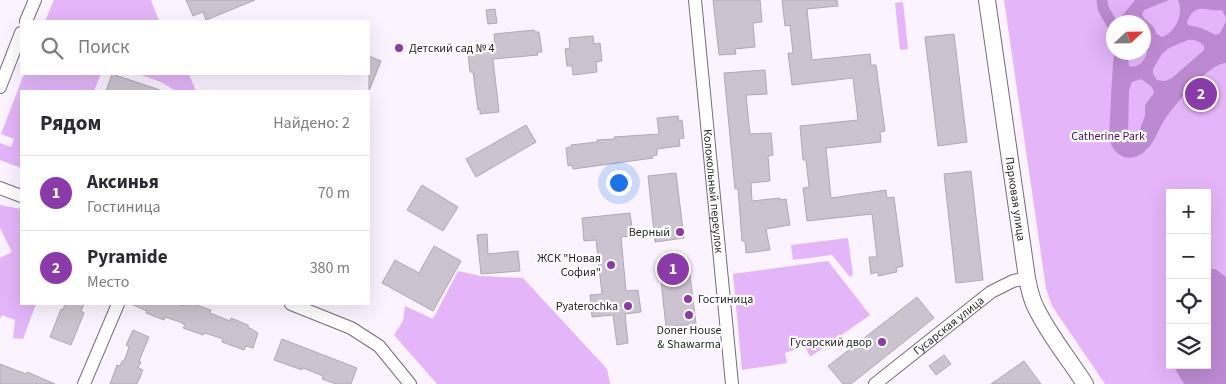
<!DOCTYPE html>
<html lang="ru">
<meta charset="utf-8">
<style>
:root{--surface:#fff;--page:#f2f2f3;--text:#2b2b33;--muted:#7c7c81;--line:#e1e1e2;--accent:#8b3aaa}
body{margin:0;font-family:"Source Sans 3",sans-serif;background:var(--page);color:var(--text)}
.controls{position:absolute;right:15px;bottom:15px;display:grid;overflow:hidden;border-radius:0px;box-shadow:0 5px 20px #0002}
.controls button{width:45px;height:45px;display:grid;place-items:center;padding:0;border:0;border-bottom:1px solid var(--line);background:var(--surface);color:var(--text);font:25px sans-serif}
.compass{position:absolute;left:1106px;top:15px;width:45px;height:45px;border-radius:50%;background:var(--surface);box-shadow:0 5px 20px #0002;rotate:68deg}
.you{position:absolute;left:618px;top:182px;width:18px;height:18px;margin:-12px;border:4px solid #fff;border-radius:50%;background:#1a73e8;box-shadow:0 0 0 8px #1a73e833}
.badge{display:grid;place-items:center;width:32px;height:32px;border-radius:50%;background:var(--accent);color:#fff;font-size:16px;font-weight:700}
.pin{position:absolute;translate:-50% -50%;border:2px solid #fff;box-shadow:0 1px 5px #0006}
.list{margin:0;padding:0;list-style:none}
h2{display:flex;justify-content:space-between;align-items:center;height:65px;margin:0;padding:0 20px;font-size:21px}
h2 small{font-size:16px;font-weight:400;color:var(--muted)}
.list li{display:grid;grid-template-columns:32px 1fr auto;gap:15px;align-items:center;box-sizing:border-box;height:75px;padding:0 20px;border-top:1px solid var(--line)}
.list b{display:block;font-size:19px;white-space:nowrap}
.list p{margin:0;font-size:16px;white-space:nowrap;color:var(--muted)}
.list em{font-size:16px;font-style:normal;color:var(--muted)}
.icon{flex:none;width:28px;height:28px;fill:none;stroke:currentColor;stroke-width:2;stroke-linecap:round;stroke-linejoin:round}
.map{position:relative;flex:none;width:1226px;height:384px;overflow:hidden}
.search{position:absolute;background:var(--surface);box-shadow:0 5px 20px #0002;left:20px;top:20px;width:350px;height:55px;display:flex;align-items:center;gap:12px;box-sizing:border-box;padding:0 18px;border-radius:0px;color:var(--muted);font-size:19px}
.panel{position:absolute;background:var(--surface);box-shadow:0 5px 20px #0002;left:20px;top:90px;width:350px;height:215px;border-radius:0px}
.map>svg:first-child{display:block}
.green{fill:#e4b5f9;fill-rule:evenodd}
.water{fill:#bc8ad1;fill-rule:evenodd}
.lines{fill:none;stroke-linecap:round;stroke-linejoin:round}
.canal{stroke:#bc8ad1;stroke-width:11}
.building{fill:#ccc3d0;stroke:#b1a8b5}
.minor-casing{stroke:#756d79;stroke-width:14}
.major-casing{stroke:#756d79;stroke-width:18}
.minor{stroke:#fff;stroke-width:12}
.major{stroke:#fff;stroke-width:16}
.poi-dot{fill:#8b3aaa;stroke:#fff;stroke-width:2}
.labels{text-anchor:middle;dominant-baseline:central;stroke-width:4.5;stroke-linejoin:round;paint-order:stroke}
.poi-label{font-size:12px;fill:#2a272c;stroke:#fff;text-anchor:end}
.park-label{font-size:12px;fill:#501067;stroke:#fff}
.street-label{font-size:12px;fill:#2a272c;stroke:#fff}
</style>
<div class="map">
<svg width="1226" height="384" viewBox="0 0 1226 384">
<rect width="100%" height="100%" fill="#fbf3ff"/>
<path class="green" d="M54 0H151L159 21H45Z
M1004 0H1226V384H1105L1052 306 1046 288ZM1114 22H1144V52H1114ZM1170 193H1207V365H1170Z
M903 2 908 49 900 50 895 3Z
M24 74H101L94 91H21V168L0 160V143L11 147 14 139 1 134Z
M138 74H189L196 91H176L161 82Z
M0 205 21 209V304H36L23 339 13 338 15 320 2 315 0 319V258L12 252 0 228Z
M848 238 853 275 850 277 832 255 793 260 791 245Z
M828 261 870 315 810 357 805 346 785 353 787 363 742 370 733 274Z
M458 271 480 276 523 278 607 369 610 384H437L394 335 403 321 405 306 433 319Z"/>
<path class="water" d="M1135 0H1169L1144 10 1142 14 1144 18 1153 26 1157 34 1162 37C1176 32 1184 14 1178 0H1226V18L1222 10C1206 13 1197 0 1187 22L1188 25 1201 28 1216 35 1220 33 1226 21V63C1210 62 1174 106 1165 119 1158 129 1155 143 1145 151 1140 156 1132 159 1124 157 1119 155 1113 150 1111 144 1108 137 1110 125 1110 117 1111 96 1112 74 1114 53H1127L1129 66C1139 69 1145 60 1147 52L1144 39V22H1119C1121 15 1130 7 1135 0ZM1188 40C1195 39 1199 41 1204 46V50L1172 78 1165 81 1157 80 1153 74V69L1162 54 1169 48ZM1141 79 1152 87 1154 93 1145 105V116L1142 124 1138 134 1133 139 1130 140 1128 136 1129 90 1132 82Z
M1207 269H1215L1226 277V384H1184L1173 365H1207Z"/>
<g class="lines">
<path class="canal" d="M1102 0 1103 8 1114 28"/>
</g>
<path class="building" d="M186 0H255L206 20 203 12 193 16Z
M713 0H760L762 22 753 23 755 47 735 49 736 54 719 55Z
M782 0H837L838 6 807 9 812 60 870 54 871 65H876L885 131 880 132 881 142 826 148 831 198 886 190 887 198 894 197 903 266 896 268 897 272 878 276V272L871 274 869 257H877L872 214 807 221 803 188 809 187 806 160H803L800 126 858 120 853 78 792 85 788 53H793L790 25 785 26Z
M495 9 497 23 488 24 486 10Z
M534 30 535 32H539L542 52H537L538 55 493 59 499 112 480 114V109L478 110 473 72H470L468 54H473L472 46 495 44 494 34Z
M954 34 967 142 938 146 925 37Z
M593 36 594 44 600 43 602 61 596 62 597 72 573 75 572 66H567L565 49 570 48 569 38Z
M369 56 381 61 369 91Z
M765 70 767 94 746 95 750 134 771 133 773 155 768 156 770 181 751 183 752 201 780 198V200L786 199 790 225 766 229 770 250 746 253 745 241H742L738 189H735L724 73Z
M112 74 160 90 159 91H106Z
M1197 86 1209 91 1204 102 1193 97Z
M678 116 679 121 682 120 684 138 679 139 680 146 657 149V155L652 156 653 158 573 169 572 165 568 166 566 148 571 147V145L597 142V140L615 139 614 137 659 134 657 118Z
M526 125 536 142 476 177 466 159Z
M971 171 983 280 956 283 944 174Z
M676 173 684 238 655 242 648 176Z
M422 185 458 207 443 231 407 210Z
M630 213 633 236 621 237 626 291 638 290 641 312 625 314 628 343 617 345 613 315 592 317 590 295 602 294 596 240 584 241 582 218Z
M487 234 488 254 518 251 520 271 481 274 477 235Z
M434 246 461 261 433 311 382 283 395 260 419 273Z
M688 259 696 324 666 327 659 262Z
M917 297 934 318 851 384H843L828 366Z
M65 304H84L81 311 84 313 71 345 50 337 61 309 63 310Z
M131 304H178L185 306 186 304 192 306 193 304 211 310 210 313 230 321 231 318 248 325V327L258 333 253 348 246 346 244 350 222 342 223 339 208 334 204 333 203 335 183 328 185 325 180 322 165 317 164 320 146 313 147 311Z
M133 330 149 337 139 361 141 362 138 368 143 370 137 384H110L117 365 120 366 122 361H124L129 347 126 345Z
M282 339 357 368 351 384H336L322 379 323 376 303 368 302 370 274 360Z
M944 355 951 364 936 375 929 366Z
M1024 361 1041 384H991Z
M0 364 26 374 27 372 55 384H0Z"/>
<g class="lines">
<g class="minor-casing">
<g id="minor">
<path id="s1" d="M695 0 732 384"/>
<path d="M26 21 35 0"/>
<path d="M0 87 21 33"/>
<path d="M0 188 21 196"/>
<path d="M291 304 351 328 379 346 410 384"/>
<path d="M84 384 118 304"/>
<path id="s2" d="M875 384 991 292 1013 281 1027 278"/>
</g>
</g>
<g class="major-casing">
<g id="major">
<path id="s3" d="M987 0 1027 278C1029 288 1031 299 1036 308 1049 335 1069 359 1085 384"/>
</g>
</g>
<use href="#minor" class="minor"/>
<use href="#major" class="major"/>
</g>
<g class="poi-dot">
<circle cx="399" cy="48" r="5"/>
<circle cx="680" cy="232" r="5"/>
<circle cx="611" cy="265" r="5"/>
<circle cx="688" cy="299" r="5"/>
<circle cx="628" cy="306" r="5"/>
<circle cx="689" cy="315" r="5"/>
<circle cx="882" cy="342" r="5"/>
</g>
<g class="labels">
<g class="poi-label">
<text x="409" y="48" text-anchor="start">Детский сад № 4</text>
<text x="670" y="232">Верный</text>
<text x="601" y="258">ЖСК "Новая<tspan x="601" dy="14">София"</tspan></text>
<text x="698" y="299" text-anchor="start">Гостиница</text>
<text x="618" y="306">Pyaterochka</text>
<text x="689" y="330" text-anchor="middle">Doner House<tspan x="689" dy="14">&amp; Shawarma</tspan></text>
<text x="872" y="342">Гусарский двор</text>
</g>
<g class="park-label">
<text x="1108" y="136">Catherine Park</text>
</g>
<g class="street-label">
<text stroke="none"><textPath href="#s1" startOffset="192">Колокольный переулок</textPath></text>
<text stroke="none"><textPath href="#s3" startOffset="201">Парковая улица</textPath></text>
<text stroke="none"><textPath href="#s2" startOffset="94">Гусарская улица</textPath></text>
</g>
</g>
</svg>
<div class="controls">
<button>+</button>
<button>−</button>
<button><svg class="icon" aria-label="locate" viewBox="0 0 24 24"><circle cx="12" cy="12" r="6"/><path d="M12 2v4M12 18v4M2 12h4M18 12h4"/></svg></button>
<button><svg class="icon" aria-label="layers" viewBox="0 0 24 24"><path d="M12 4l9 5-9 5-9-5zM3 14l9 5 9-5"/></svg></button>
</div>
<svg class="compass" viewBox="-18 -18 36 36"><path d="M0-13l5 13h-10z" fill="#e53935"/><path d="M0 13l5-13h-10z" fill="#7c7c81"/></svg>
<div class="you"></div>
<div class="pin badge" style="left:673px;top:269px">1</div>
<div class="pin badge" style="left:1201px;top:94px">2</div>
<div class="search"><svg class="icon" aria-label="search" viewBox="0 0 24 24"><circle cx="10" cy="10" r="6"/><path d="M15 15l6 6"/></svg>Поиск</div>
<section class="panel">
<h2>Рядом<small>Найдено: 2</small></h2>
<ul class="list">
<li><span class="badge">1</span><div><b>Аксинья</b><p>Гостиница</p></div><em>70 m</em></li>
<li><span class="badge">2</span><div><b>Pyramide</b><p>Место</p></div><em>380 m</em></li>
</ul>
</section>
</div>
